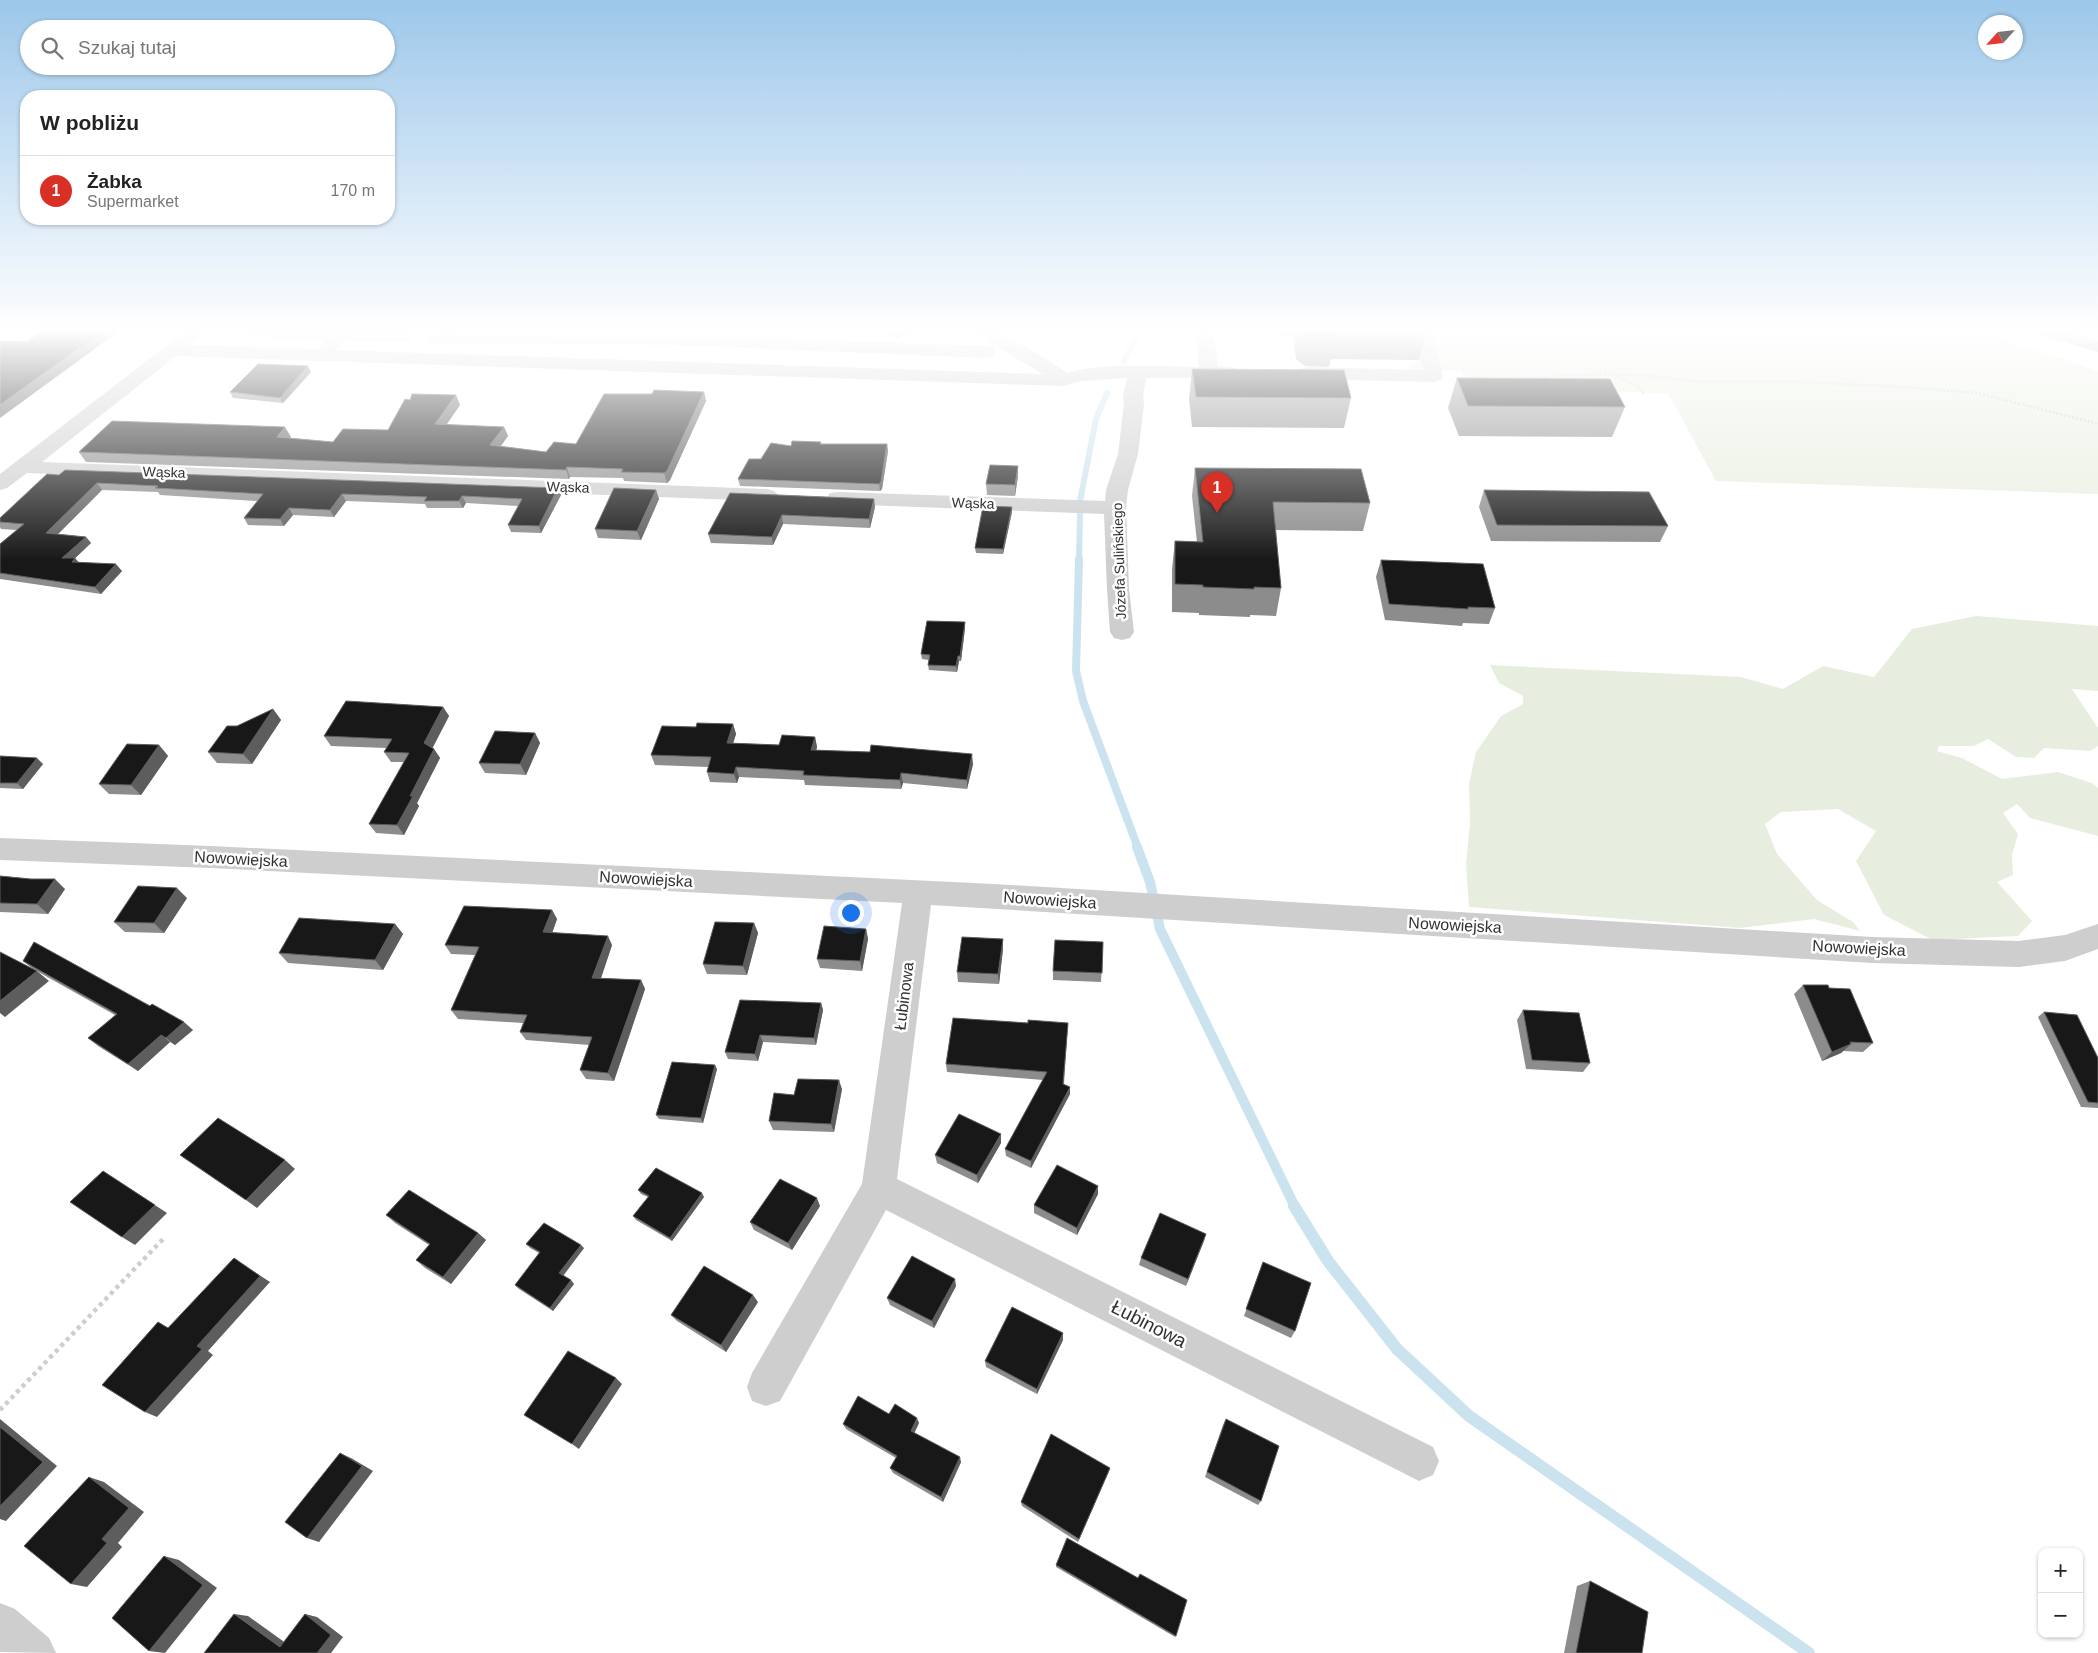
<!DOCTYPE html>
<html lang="pl">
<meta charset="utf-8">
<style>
:root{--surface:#fff;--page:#f2f2f2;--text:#222;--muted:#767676;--line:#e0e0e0;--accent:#d93025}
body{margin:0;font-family:Arial,sans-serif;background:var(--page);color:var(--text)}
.controls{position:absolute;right:15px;bottom:15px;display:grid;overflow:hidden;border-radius:10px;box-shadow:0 1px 4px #0004}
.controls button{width:45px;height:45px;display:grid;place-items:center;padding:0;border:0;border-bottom:1px solid var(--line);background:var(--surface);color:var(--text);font:25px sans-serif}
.compass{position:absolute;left:1978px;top:15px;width:45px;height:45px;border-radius:50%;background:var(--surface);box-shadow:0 1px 4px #0004;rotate:243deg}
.you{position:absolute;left:850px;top:912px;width:18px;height:18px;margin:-12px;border:4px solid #fff;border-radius:50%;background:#1a73e8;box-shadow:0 0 0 8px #1a73e833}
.badge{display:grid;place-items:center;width:32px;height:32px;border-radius:50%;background:var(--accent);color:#fff;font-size:16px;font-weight:700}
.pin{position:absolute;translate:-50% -41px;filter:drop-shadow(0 1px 2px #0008)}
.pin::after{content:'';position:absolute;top:26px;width:18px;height:15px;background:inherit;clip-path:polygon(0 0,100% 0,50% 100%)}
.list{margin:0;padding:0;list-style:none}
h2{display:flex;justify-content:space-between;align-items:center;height:65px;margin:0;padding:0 20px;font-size:21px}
h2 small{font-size:16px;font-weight:400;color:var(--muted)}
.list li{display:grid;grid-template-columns:32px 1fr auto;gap:15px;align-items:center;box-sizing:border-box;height:70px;padding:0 20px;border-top:1px solid var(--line)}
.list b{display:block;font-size:19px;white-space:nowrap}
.list p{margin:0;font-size:16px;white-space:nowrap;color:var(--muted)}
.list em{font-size:16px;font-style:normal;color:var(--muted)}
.icon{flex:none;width:28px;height:28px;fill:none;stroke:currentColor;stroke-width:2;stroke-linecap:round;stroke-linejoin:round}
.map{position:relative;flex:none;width:2098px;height:1653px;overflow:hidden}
.search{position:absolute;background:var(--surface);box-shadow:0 1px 4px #0004;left:20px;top:20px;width:375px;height:55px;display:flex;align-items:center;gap:12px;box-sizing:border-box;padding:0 18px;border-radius:28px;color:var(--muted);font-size:19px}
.panel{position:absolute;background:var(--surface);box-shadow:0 1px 4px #0004;left:20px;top:90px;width:375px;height:135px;border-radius:20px}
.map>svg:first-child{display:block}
.green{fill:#e8eedf}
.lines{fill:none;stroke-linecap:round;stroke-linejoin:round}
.stream-far3{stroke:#cbe3ee;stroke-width:6}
.stream-far2{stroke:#cbe3ee;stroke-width:8}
.stream-far1{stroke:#cbe3ee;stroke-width:10}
.stream{stroke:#cbe3ee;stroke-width:12}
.path-far1{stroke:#cecece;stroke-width:2.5;stroke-dasharray:2 2;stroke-linecap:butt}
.path{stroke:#cecece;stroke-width:4.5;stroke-dasharray:4 4;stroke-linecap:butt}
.minor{fill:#cecece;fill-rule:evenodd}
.major{fill:#a9a9a9;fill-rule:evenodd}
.wall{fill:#8c8c8c}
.shaded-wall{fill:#5d5d5d}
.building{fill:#181818;stroke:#5d5d5d}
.labels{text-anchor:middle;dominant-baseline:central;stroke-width:5;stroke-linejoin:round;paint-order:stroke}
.far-street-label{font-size:14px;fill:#313131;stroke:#fff}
.street-label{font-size:16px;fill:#313131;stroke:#fff}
.near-street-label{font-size:19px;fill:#313131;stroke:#fff}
</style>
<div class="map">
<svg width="2098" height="1653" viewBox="0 0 2098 1653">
<rect width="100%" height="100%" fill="#fff"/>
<path class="green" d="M1409 329H1970L2098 371V494L1716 481 1668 393 1467 387 1462 371 1405 369 1418 362Z
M1976 616 2098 626V691L2072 689 2098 728V746L2090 751 2044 748 2034 758 2016 757 1988 739 1974 746H1939L1937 751 1962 758 2002 779 2058 772 2092 783 2098 788V836L2030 818 2017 804 2003 813 2018 834 2012 855 2013 875 1997 882 2032 921 2018 936 1933 940 1884 915 1856 861 1876 831 1838 809 1781 812 1765 824 1777 854 1817 900 1853 922 1860 931 1814 919 1740 928 1469 907 1466 864 1470 823 1469 784 1476 752 1501 716 1523 704V696L1499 683 1490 665 1741 677 1783 689 1823 666 1874 677 1912 629Z"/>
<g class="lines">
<path class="stream-far3" d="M1124 361 1141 329
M1080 501 1096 419 1107 393
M1079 561 1080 513"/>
<path class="stream-far2" d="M1079 559 1076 671 1083 701 1138 848"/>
<path class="stream-far1" d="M1137 847 1150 882 1160 929 1295 1207"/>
<path class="stream" d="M1294 1206 1328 1261 1397 1349 1469 1416 1809 1653"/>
<path class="path-far1" d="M1616 376 1637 385 1645 395
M1516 378 1608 374 1651 376 1701 382H1803L1903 387 1978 393 2098 424"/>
<path class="path" d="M0 1410 164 1238"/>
<path class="minor" d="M188 329H208L190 345 318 349 325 340 250 337 244 336 241 332 243 329 403 332 409 333 412 337 409 341 403 342 345 341 336 350 1043 374 973 333 970 329H992L1042 356 1067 373C1105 362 1159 367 1199 367L1195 329H1213L1218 366 1236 368 1238 372 1236 376 1229 378H1146L1143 396 1144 404 1138 454 1128 490 1126 508 1129 589 1134 632 1130 638 1122 640 1114 638 1110 632 1107 589 1104 514 838 504 830 503 827 498 830 493 838 492 1105 501 1106 490 1118 454 1124 404 1123 396 1127 378 1081 381 1063 386 176 356 42 462 767 489 774 491 778 495 774 499 767 501 27 473 7 488 0 490V474Z
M1413 329H1431L1443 376 1441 380 1434 382 1307 379 1300 377 1298 373 1300 369 1307 367 1423 370Z
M434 333 674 335 987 346 994 348 996 352 994 356 987 358 674 345 434 343 428 342 425 338 428 334Z
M0 838 211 846 994 884 1872 937 2019 941 2065 935 2098 924V949L2065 961 2019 967 1872 963 931 905 897 1179 1433 1447 1439 1461 1433 1475 1419 1481 886 1210 780 1401 766 1406 752 1401 747 1387 752 1373 862 1184 902 903 211 868 0 860Z
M0 1603 15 1609 49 1638 56 1653 0 1652Z"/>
<path class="major" d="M2031 329H2059L2098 341V352L2034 333Z"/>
</g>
<path class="wall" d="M131 329H167L165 331Z
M601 329H627V330Z
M880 329H917L896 338Z
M1279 329H1426V330L1419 360 1331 359 1329 367 1305 366 1296 359 1293 336H1280Z
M1192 369 1351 398 1344 428 1192 427 1189 399Z
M311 372 283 403 233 398 230 392Z
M1457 378 1625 407 1612 437 1459 436 1448 408Z
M704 392 706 401 670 480 667 483 624 481 623 478 570 477 569 479 86 462 79 452 291 437 290 438 333 442 388 430 460 405 446 425 504 427 508 436 501 446 546 452 576 444 652 394Z
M821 444H887L888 451 882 489 880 491 740 486 738 479 791 446Z
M1195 468 1370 503 1363 531 1275 530 1281 588 1276 616 1250 615V617L1199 615V613L1172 612V569L1175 541 1197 542 1192 496Z
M59 475 558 488 561 495 541 533 511 532 508 525 519 506 466 503 463 508H427L425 504 346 501 334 517 293 515 284 526 248 525 244 518 258 501 160 495 158 492 102 490 58 534 86 537 91 543 75 558 79 563 122 571 101 594 0 579V544L17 530 1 529 0 527V518Z
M1018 476 1015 496 987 495 986 484Z
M656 490 659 499 641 540 598 538 595 529Z
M1484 490 1668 526 1660 542 1491 541 1479 507Z
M730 493 874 499 875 507 870 528 783 524 773 545 711 543 708 534Z
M1012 512 1003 554 976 553 975 548Z
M1381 560 1495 608 1489 624 1463 623 1462 626 1385 620 1376 577Z
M965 622V628L961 661H959L957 672 929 670 928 665 929 660 922 659 921 654Z
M443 707 449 716 432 748 434 749 440 758 417 803 419 806 404 835 376 833 369 824 404 762H391L384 752 387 748 331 746 324 736Z
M273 709 281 720 252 764 217 763 208 752 237 726Z
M733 724 736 734 733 743 779 745 815 737 817 747 816 750 973 764 967 789 903 783 901 789 805 785 804 780 739 777 737 783 710 782 707 772 708 767 655 765 651 755 696 727Z
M535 733 540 743 526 775 485 773 479 763Z
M159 745 168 756 141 795 109 794 99 784Z
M0 756 43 764 23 789 0 788Z
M0 876 65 889 48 914 0 912Z
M187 898 164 933 125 932 114 922Z
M552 910 557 919 552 933 612 945 601 978 641 980 645 989 614 1081 586 1079 580 1070 589 1045 526 1040 520 1032 523 1023 458 1019 451 1010 475 955 451 954 445 945Z
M754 923 758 933 747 975 707 974 703 964Z
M395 924 403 934 383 970 288 963 279 953Z
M866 929 868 939 862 971 820 968 817 959Z
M1103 942 1101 982 1053 980V971Z
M1003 949 999 984 958 982 957 972Z
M23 961 150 1006 193 1030 175 1045 170 1042 138 1071 98 1046 88 1038 115 1015 33 969Z
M1803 985 1829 988 1873 1043 1863 1052 1843 1051 1841 1053 1822 1061 1794 994Z
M821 1003 823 1010 816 1045 763 1042 758 1061 728 1059 725 1052Z
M1523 1010 1590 1063 1583 1072 1526 1069 1517 1020Z
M2044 1012 2098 1058V1108L2081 1107 2038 1017Z
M1028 1023H1068L1064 1084 1070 1094 1031 1168 1006 1156 1005 1149 1043 1080 947 1072 946 1064Z
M717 1069 703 1123 659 1119 656 1115Z
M842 1089 834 1132 773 1130 769 1121 794 1095Z
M1001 1143 978 1183 937 1163 935 1155Z
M638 1190 704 1197 672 1241 636 1220 633 1216 648 1197 641 1194Z
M1098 1194 1077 1235 1034 1213V1205Z
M820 1206 792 1250 754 1230 750 1222Z
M386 1215 478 1233 486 1240 451 1284 425 1268 416 1260 429 1245 395 1223Z
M1206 1234 1186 1286 1139 1265 1141 1258Z
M526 1244 584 1248 563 1276 574 1284 553 1311 519 1289 515 1285 539 1253 530 1248Z
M1263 1262 1295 1331 1291 1338 1244 1316Z
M956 1286 934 1328 890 1305 887 1298Z
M758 1302 726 1352 677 1321 671 1315Z
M1063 1340 1037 1394 986 1367 985 1361Z
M889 1414 919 1423 914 1433 961 1462 943 1502 893 1473 890 1468 896 1458 846 1429 843 1424Z
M1226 1419 1261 1501 1258 1505 1205 1477 1223 1425Z
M1109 1471 1078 1542 1022 1506 1021 1502Z
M1056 1565 1176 1636 1175 1637 1056 1567Z
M1590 1581 1642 1653H1564L1577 1586Z"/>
<path class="shaded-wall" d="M106 329H122L0 418V405Z
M895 329H917L896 338Z
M308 366 311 372 283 403 280 398Z
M704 392 706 401 670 480 667 483 664 473Z
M456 395 460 405 440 434 435 424Z
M285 427 291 437 282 446 277 437Z
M504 427 508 436 494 455 490 445Z
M887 444 888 451 882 489 880 491 879 484Z
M1018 466V476L1015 496V485Z
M567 467 570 477 569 479 566 470Z
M97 483 102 490 52 540 46 533Z
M558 488 561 495 541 533 539 526Z
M656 490 659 499 641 540 637 531Z
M342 494 346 501 334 517 330 510Z
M462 496 466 503 463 508 459 501Z
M874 499 875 507 870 528 869 519Z
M1012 507V512L1003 554V549Z
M289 508 293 515 284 526 280 519Z
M782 515 783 524 773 545 772 537Z
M86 537 91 543 68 565 62 558Z
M75 558 81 565 72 562Z
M116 564 122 571 101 594 95 587Z
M965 622V628L961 661 960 656Z
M958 656 959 661 957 672 956 666Z
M443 707 449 716 430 753 424 743Z
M273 709 281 720 252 764 243 754Z
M733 724 736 734 730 753 727 743Z
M535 733 540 743 526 775 520 764Z
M815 737 817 747 814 760 811 750Z
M159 745 168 756 141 795 131 785Z
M434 749 440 758 417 803 419 806 404 835 397 825 410 796Z
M972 754 973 764 967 789V780Z
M37 758 43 764 23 789 17 783Z
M736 767 739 777 737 783 734 774Z
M901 773 903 783 901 789 900 780Z
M55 879 65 889 48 914 37 904Z
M177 888 187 898 164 933 154 923Z
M552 910 557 919 549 942 543 932Z
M754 923 758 933 747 975 743 966Z
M395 924 403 934 383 970 375 960Z
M866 929 868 939 862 971 860 961Z
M608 936 612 945 598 987 592 978Z
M1003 939V949L999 984 998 974Z
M37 971 49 981 5 1017 0 1013V1001Z
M641 980 645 989 614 1081 608 1073Z
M821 1003 823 1010 816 1045 814 1038Z
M184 1022 193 1030 175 1045 166 1038Z
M161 1035 170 1042 138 1071 128 1064Z
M760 1035 763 1042 758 1061 755 1054Z
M1851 1044 1841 1053 1822 1061 1832 1052Z
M715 1065 717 1069 703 1123 701 1118Z
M839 1080 842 1089 834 1132 831 1124Z
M1070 1087V1094L1031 1168V1161Z
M1001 1134V1143L978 1183 977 1175Z
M285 1160 295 1169 257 1208 246 1200Z
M103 1171 167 1213 135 1245 122 1237Z
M1098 1186V1194L1077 1235V1228Z
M702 1193 704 1197 672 1241 670 1238Z
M817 1198 820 1206 792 1250 788 1243Z
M478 1233 486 1240 451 1284 443 1277Z
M1206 1234 1204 1241 1186 1286 1188 1279Z
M581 1245 584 1248 562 1277 559 1273Z
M244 1265 270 1282 208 1351 213 1355 157 1417 145 1412Z
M955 1279 956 1286 934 1328 932 1321Z
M571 1280 574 1284 553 1311 550 1308Z
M753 1295 758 1302 726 1352 721 1345Z
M1063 1333V1340L1037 1394V1389Z
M616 1378 622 1384 579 1449 572 1444Z
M917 1418 919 1423 913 1436 911 1431Z
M0 1419 57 1466 6 1521 0 1519Z
M340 1453 351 1458 373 1471 319 1542 307 1538Z
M960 1457 961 1462 943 1502 941 1497Z
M1110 1468 1109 1471 1078 1542 1079 1539Z
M89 1477 104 1482 144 1512 118 1543 122 1547 87 1587 71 1584 102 1539Z
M164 1556 179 1560 217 1588 165 1653 149 1651Z
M234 1614 248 1616 294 1649 280 1647Z
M305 1614 317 1617 343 1637 331 1653H317Z"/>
<path class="building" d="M44 329H106L0 405V341L27 342Z
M1301 329H1426V330H1333L1335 337H1310Z
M258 364 308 366 280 398 230 392Z
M1192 369 1344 370 1351 398 1196 397Z
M1457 378 1610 379 1625 407 1468 406Z
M654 390 704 392 667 471 664 473 621 472 623 469 567 467 566 470 79 452 112 421 285 427 277 437 333 442 343 429 388 430 405 399 410 400 412 394 456 395 435 424 504 427 490 445 546 452 554 442 576 444 604 394H652Z
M792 441 821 442 820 444H887L881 482 879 484 738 479 749 459H761L771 443 791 446Z
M990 465 1018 466 1015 485 986 484Z
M1195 468 1361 469 1370 503 1273 502 1281 588 1254 587V589L1203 587V585L1175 584V541L1203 542Z
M65 470 558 488 539 526 508 525 522 499 462 496 459 501H424L427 497 342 494 330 510 289 508 280 519 244 518 263 494 155 488 158 486 97 483 46 533 86 537 62 558H75L72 562 116 564 95 587 0 573V544L24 524 0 522V518L47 474 59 475Z
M614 488 656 490 637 531 595 529Z
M1484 490 1649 492 1668 526 1497 525Z
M730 493 874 499 869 519 782 515 772 537 708 534Z
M983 506 1012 507 1003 549 975 548Z
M1381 560 1483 564 1495 608 1468 607V609L1389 604Z
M927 621 965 622 960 656H958L956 666 928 665 930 655 921 654Z
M346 701 443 707 424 743 434 749 410 796H413L397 825 369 824 409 753 384 752 392 739 324 736Z
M273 709 243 754 208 752 227 726H237Z
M697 723 733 724 727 743 779 745 782 735 815 737 811 750 870 752 871 745 972 754 967 780 901 773 900 780 803 775 804 771 736 767 734 774 707 772 711 757 651 755 662 726 696 727Z
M495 731 535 733 520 764 479 763Z
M127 744 159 745 131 785 99 784Z
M0 756 37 758 17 783H0Z
M0 876 31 879H55L37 904 0 903Z
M138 886 177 888 154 923 114 922Z
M464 906 552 910 543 932 608 936 592 978 641 980 608 1073 580 1070 592 1037 520 1032 527 1015 451 1010 479 947 445 945Z
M299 918 395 924 375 960 279 953Z
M715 922 754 923 743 966 703 964Z
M824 926 866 929 860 961 817 959Z
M962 937 1003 939 998 974 957 972Z
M1055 940 1103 942 1102 973 1053 971Z
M34 942 150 1006 152 1004 184 1022 166 1038 161 1035 128 1064 88 1038 117 1014 23 961Z
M0 952 37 971 0 1001Z
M1803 985H1828L1829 988 1850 989 1873 1043 1850 1042 1851 1044 1832 1052Z
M740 1000 821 1003 814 1038 760 1035 755 1054 725 1052Z
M1523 1010 1579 1013 1590 1063 1532 1060Z
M2044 1012 2077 1015 2098 1058V1103L2088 1102Z
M953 1018 1028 1023V1020L1068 1023 1063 1084 1070 1087 1031 1161 1005 1149 1047 1072 946 1064Z
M672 1062 715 1065 701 1118 656 1115Z
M798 1079 839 1080 831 1124 769 1121 774 1093 794 1095Z
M959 1114 1001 1134 977 1175 935 1155Z
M218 1118 285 1160 246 1200 180 1155Z
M1057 1165 1098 1186 1077 1228 1034 1205Z
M656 1168 702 1193 670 1238 633 1216 649 1196 638 1190Z
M103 1171 155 1205 122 1237 70 1202Z
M780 1179 817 1198 788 1243 750 1222Z
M409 1190 478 1233 443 1277 416 1260 430 1244 386 1215Z
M1160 1213 1206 1234 1188 1279 1141 1258Z
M544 1223 581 1245 559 1273 571 1280 550 1308 515 1285 540 1252 526 1244Z
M912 1256 955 1279 932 1321 887 1298Z
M234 1258 260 1276 197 1346 202 1349 145 1412 102 1385 158 1322 168 1328Z
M1263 1262 1311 1283 1295 1331 1246 1309Z
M704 1266 753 1295 721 1345 671 1315Z
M1012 1307 1063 1333 1037 1389 985 1361Z
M568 1351 616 1378 572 1444 524 1415Z
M858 1396 889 1414 895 1404 917 1418 911 1431 960 1457 941 1497 890 1468 897 1456 843 1424Z
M1226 1419 1279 1446 1261 1501 1207 1472Z
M0 1427 43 1462 0 1506Z
M1051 1434 1110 1468 1079 1539 1021 1502Z
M340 1453 362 1466 307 1538 285 1522Z
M89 1477 129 1508 102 1539 107 1543 71 1584 24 1546Z
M1067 1538 1138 1578 1140 1574 1187 1600 1176 1636 1056 1565Z
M164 1556 203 1585 149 1651 112 1618Z
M1590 1581 1648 1612 1642 1653H1576Z
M234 1614 280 1647 305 1614 331 1635 317 1653H204Z"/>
<linearGradient id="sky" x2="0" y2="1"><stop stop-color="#9cc7ea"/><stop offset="0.59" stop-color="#fff"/><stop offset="1" stop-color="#fff" stop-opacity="0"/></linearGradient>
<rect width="2098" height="560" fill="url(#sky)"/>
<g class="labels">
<g class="far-street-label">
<text transform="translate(164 472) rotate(2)">Wąska</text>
<text transform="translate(568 487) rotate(2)">Wąska</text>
<text transform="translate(973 503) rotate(2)">Wąska</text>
<text transform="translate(1119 561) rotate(-92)">Józefa Sulińskiego</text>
</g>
<g class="street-label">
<text transform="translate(241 859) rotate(3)">Nowowiejska</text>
<text transform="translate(646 879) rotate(3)">Nowowiejska</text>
<text transform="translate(1050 900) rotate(4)">Nowowiejska</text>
<text transform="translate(1455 925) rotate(3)">Nowowiejska</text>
<text transform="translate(1859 948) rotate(3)">Nowowiejska</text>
<text transform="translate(904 996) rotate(-83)">Łubinowa</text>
</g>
<g class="near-street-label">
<text transform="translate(1149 1324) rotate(27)">Łubinowa</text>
</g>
</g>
</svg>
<div class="controls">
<button>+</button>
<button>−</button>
</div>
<svg class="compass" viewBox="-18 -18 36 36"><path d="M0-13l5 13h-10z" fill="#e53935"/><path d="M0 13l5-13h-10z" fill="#767676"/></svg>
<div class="you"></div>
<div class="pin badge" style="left:1217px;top:513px">1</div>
<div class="search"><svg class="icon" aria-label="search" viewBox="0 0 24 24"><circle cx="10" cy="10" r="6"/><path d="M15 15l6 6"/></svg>Szukaj tutaj</div>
<section class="panel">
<h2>W pobliżu<small></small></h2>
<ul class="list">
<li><span class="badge">1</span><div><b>Żabka</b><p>Supermarket</p></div><em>170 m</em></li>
</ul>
</section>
</div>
